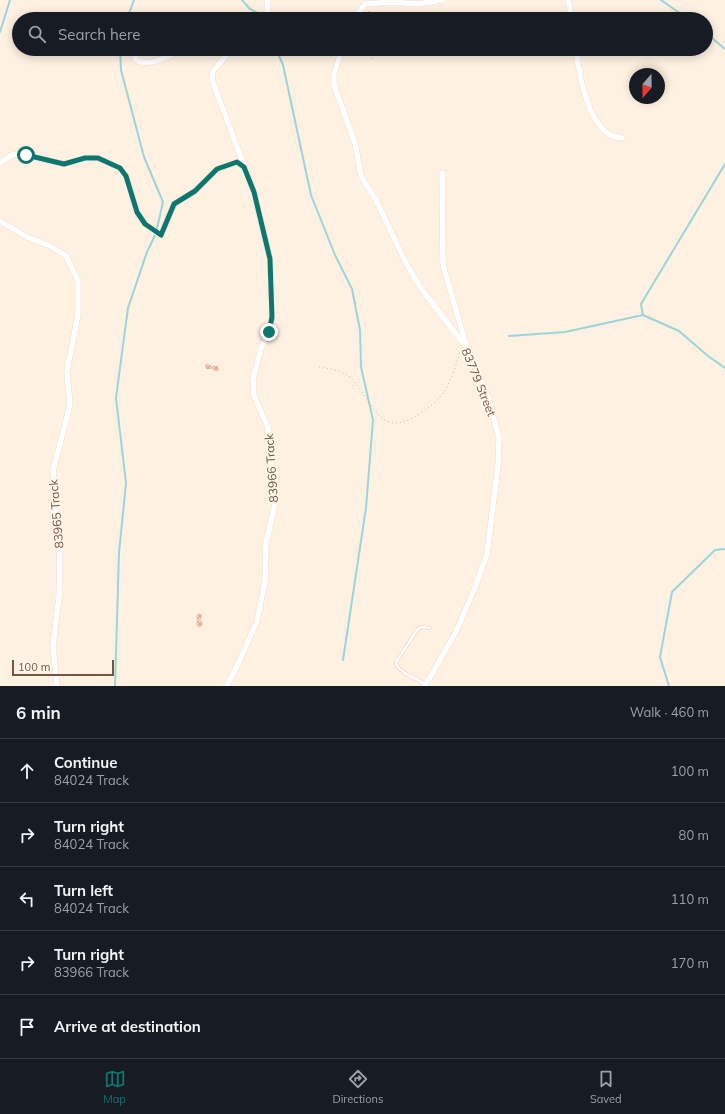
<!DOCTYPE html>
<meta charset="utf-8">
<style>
:root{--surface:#171b24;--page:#242831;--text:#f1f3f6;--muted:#9ea1a6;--line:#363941;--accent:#0f766e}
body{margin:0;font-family:Mulish,sans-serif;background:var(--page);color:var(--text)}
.compass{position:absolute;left:629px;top:68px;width:36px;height:36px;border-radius:50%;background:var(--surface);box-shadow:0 2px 10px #0003;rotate:200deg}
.scale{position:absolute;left:12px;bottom:10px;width:102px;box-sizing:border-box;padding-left:4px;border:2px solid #765446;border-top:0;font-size:11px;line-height:14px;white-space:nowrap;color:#765446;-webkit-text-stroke:3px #fff5e8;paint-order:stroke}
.stop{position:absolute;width:12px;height:12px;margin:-9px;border:3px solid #0f766e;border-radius:50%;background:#fff}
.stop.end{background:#0f766e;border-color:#fff;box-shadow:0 1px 4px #0008}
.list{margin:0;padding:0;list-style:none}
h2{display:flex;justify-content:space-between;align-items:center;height:52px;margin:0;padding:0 16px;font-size:17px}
h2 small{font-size:13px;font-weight:400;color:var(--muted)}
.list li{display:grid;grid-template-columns:26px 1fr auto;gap:12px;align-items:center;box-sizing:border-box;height:64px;padding:0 16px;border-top:1px solid var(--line)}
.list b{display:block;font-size:15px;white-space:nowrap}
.list p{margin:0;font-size:13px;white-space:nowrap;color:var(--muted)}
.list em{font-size:13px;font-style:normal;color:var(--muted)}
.icon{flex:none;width:22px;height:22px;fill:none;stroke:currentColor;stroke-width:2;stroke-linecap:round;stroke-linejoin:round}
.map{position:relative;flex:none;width:725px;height:686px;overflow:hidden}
.search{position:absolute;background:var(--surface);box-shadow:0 2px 10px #0003;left:12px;right:12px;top:12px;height:44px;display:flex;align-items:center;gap:10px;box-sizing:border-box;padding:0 14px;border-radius:22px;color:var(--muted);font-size:15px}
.sheet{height:372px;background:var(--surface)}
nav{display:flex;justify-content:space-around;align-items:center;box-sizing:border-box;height:56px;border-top:1px solid var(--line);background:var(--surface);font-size:11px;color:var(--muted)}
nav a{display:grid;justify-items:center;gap:2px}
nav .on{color:var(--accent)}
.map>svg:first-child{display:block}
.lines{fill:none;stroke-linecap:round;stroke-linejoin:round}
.stream{stroke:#99d5db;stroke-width:2}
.building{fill:url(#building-cross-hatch)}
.service-casing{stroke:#e4cebf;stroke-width:3.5}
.minor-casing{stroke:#e4cebf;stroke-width:6}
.path{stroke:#daae9a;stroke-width:1;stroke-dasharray:1 3;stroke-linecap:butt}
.service{stroke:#fff;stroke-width:2.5}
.minor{stroke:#fff;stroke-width:5.5}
.route{stroke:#0f766e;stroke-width:5}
.labels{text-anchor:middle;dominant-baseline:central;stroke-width:4;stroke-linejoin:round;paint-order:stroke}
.street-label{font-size:12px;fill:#765446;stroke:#fff5e8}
</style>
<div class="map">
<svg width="725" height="686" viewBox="0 0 725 686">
<defs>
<pattern id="building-cross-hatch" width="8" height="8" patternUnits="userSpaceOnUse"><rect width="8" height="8" fill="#f5cbb6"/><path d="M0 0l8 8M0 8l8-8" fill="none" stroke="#cba796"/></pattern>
</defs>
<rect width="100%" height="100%" fill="#fef1e1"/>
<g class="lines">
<path class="stream" d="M242 0 250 9 262 15
M661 0 688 19
M127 19 134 0
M0 32 10 0
M706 33 725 49
M276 49 283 65 311 195 335 255 352 289 360 330 361 367 373 420 366 508 343 660
M725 164 641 304 643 315 679 331 708 356 725 368
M509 336 565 332 643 315
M115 686 119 553 126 483 116 398 128 308 147 252 156 233 163 202 144 157 121 70 120 49
M669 686 660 657 672 592 715 550 725 549"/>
</g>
<path class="building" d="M207 363 212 366H218L219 370 216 372 212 369H206L205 366Z
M199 613 202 615 201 620 203 624 200 628 196 625 197 620 196 616Z"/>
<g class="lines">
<g class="service-casing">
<path id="service" d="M425 684C417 679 397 672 396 662L417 630 421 627 430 628"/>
</g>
<g class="minor-casing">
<path id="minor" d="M568 0 572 19
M365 4 392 2 418 4 442 0
M265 19 268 8 267 0
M354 19 365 4
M137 49 135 58C145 71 174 52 187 49
M342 49 334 74V85L355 143 361 176 376 200 406 263 420 287 466 347 488 397 499 438 498 466 487 554 476 585 457 630 425 686
M576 49C579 74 586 117 607 133 611 136 617 137 622 138
M0 163 12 155 18 154 64 164 85 159 98 158 112 164 124 171C136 195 130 221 161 235L174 204 195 191 217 169 237 162 244 167
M442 173 443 265 466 345
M0 221 27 237 50 246 66 256 78 281V315L67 371 70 405 53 471 60 543 59 597 53 646 57 686
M227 686 240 660 257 621 265 581 266 542 274 509 275 488 270 470 271 442 267 425 254 396 253 379 261 348 269 332 272 317V300L270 259 254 192 212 80 213 71 232 49"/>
</g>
<path class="path" d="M369 11 370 19
M372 59 373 49
M319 367C331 369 340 370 350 377 354 380 357 385 360 389 379 416 386 436 421 413 448 395 451 381 460 351"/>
<use href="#service" class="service"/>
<use href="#minor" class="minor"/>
</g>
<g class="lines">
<path class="route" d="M26 155 64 164 85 158H98L120 168 126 176 137 212 145 224 161 235 174 204 195 191 217 169 237 162 244 167 254 192 270 259 272 317 269 332"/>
</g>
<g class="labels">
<g class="street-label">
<text transform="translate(479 382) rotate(68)">83779 Street</text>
<text transform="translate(271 468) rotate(-94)">83966 Track</text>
<text transform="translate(56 514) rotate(-95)">83965 Track</text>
</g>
</g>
</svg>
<svg class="compass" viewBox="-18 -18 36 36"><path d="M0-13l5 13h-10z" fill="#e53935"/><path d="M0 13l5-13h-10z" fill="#9ea1a6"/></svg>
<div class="scale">100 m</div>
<div class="stop" style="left:26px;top:155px"></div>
<div class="stop end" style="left:269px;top:332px"></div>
<div class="search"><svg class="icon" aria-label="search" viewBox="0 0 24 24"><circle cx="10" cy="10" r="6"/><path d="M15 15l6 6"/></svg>Search here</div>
</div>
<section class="sheet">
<h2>6 min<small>Walk · 460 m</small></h2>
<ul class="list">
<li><svg class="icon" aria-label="ahead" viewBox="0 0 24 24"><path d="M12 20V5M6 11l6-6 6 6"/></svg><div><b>Continue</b><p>84024 Track</p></div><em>100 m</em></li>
<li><svg class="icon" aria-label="right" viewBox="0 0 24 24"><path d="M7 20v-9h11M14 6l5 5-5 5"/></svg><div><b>Turn right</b><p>84024 Track</p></div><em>80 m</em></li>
<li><svg class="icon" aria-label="left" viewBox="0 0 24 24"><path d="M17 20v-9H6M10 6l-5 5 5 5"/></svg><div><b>Turn left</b><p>84024 Track</p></div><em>110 m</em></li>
<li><svg class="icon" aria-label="right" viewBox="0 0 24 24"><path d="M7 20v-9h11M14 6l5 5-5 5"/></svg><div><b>Turn right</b><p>83966 Track</p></div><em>170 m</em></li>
<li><svg class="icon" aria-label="arrive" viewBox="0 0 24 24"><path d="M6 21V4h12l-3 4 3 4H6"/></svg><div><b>Arrive at destination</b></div></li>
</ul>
</section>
<nav>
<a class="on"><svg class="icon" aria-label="map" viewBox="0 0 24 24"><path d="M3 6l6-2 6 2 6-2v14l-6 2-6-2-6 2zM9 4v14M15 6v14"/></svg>Map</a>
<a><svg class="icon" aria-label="directions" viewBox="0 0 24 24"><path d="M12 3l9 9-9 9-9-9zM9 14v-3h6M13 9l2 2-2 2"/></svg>Directions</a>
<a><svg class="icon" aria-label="saved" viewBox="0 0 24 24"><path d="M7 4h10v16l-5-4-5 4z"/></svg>Saved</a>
</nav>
